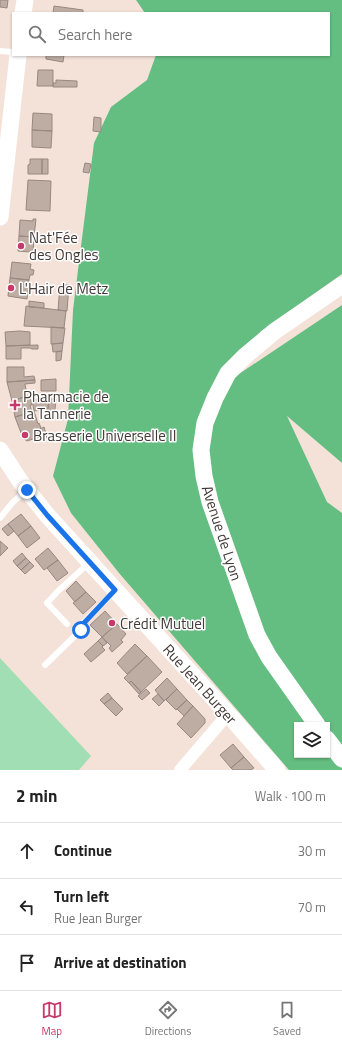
<!DOCTYPE html>
<meta charset="utf-8">
<style>
:root{--surface:#fff;--page:#f2f2f2;--text:#222;--muted:#767676;--line:#e0e0e0;--accent:#c63a6a}
body{margin:0;font-family:"Titillium Web",sans-serif;background:var(--page);color:var(--text)}
.controls{position:absolute;right:12px;bottom:12px;display:grid;overflow:hidden;border-radius:0px;box-shadow:0 1px 3px #0004}
.controls button{width:36px;height:36px;display:grid;place-items:center;padding:0;border:0;border-bottom:1px solid var(--line);background:var(--surface);color:var(--text);font:20px sans-serif}
.stop{position:absolute;width:12px;height:12px;margin:-9px;border:3px solid #1a73e8;border-radius:50%;background:#fff}
.stop.end{background:#1a73e8;border-color:#fff;box-shadow:0 1px 4px #0008}
.list{margin:0;padding:0;list-style:none}
h2{display:flex;justify-content:space-between;align-items:center;height:52px;margin:0;padding:0 16px;font-size:17px}
h2 small{font-size:13px;font-weight:400;color:var(--muted)}
.list li{display:grid;grid-template-columns:26px 1fr auto;gap:12px;align-items:center;box-sizing:border-box;height:56px;padding:0 16px;border-top:1px solid var(--line)}
.list b{display:block;font-size:15px;white-space:nowrap}
.list p{margin:0;font-size:13px;white-space:nowrap;color:var(--muted)}
.list em{font-size:13px;font-style:normal;color:var(--muted)}
.icon{flex:none;width:22px;height:22px;fill:none;stroke:currentColor;stroke-width:2;stroke-linecap:round;stroke-linejoin:round}
.map{position:relative;flex:none;width:342px;height:770px;overflow:hidden}
.search{position:absolute;background:var(--surface);box-shadow:0 1px 3px #0004;left:12px;right:12px;top:12px;height:44px;display:flex;align-items:center;gap:10px;box-sizing:border-box;padding:0 14px;border-radius:0px;color:var(--muted);font-size:15px}
.sheet{height:220px;background:var(--surface)}
nav{display:flex;justify-content:space-around;align-items:center;box-sizing:border-box;height:56px;border-top:1px solid var(--line);background:var(--surface);font-size:11px;color:var(--muted)}
nav a{display:grid;justify-items:center;gap:2px}
nav .on{color:var(--accent)}
.map>svg:first-child{display:block}
.green{fill:#a2deb3}
.forest{fill:#64be81;fill-rule:evenodd}
.building{fill:#beada3;stroke:#99887f}
.lines{fill:none;stroke-linecap:round;stroke-linejoin:round}
.lane{stroke:#fff;stroke-width:6}
.street{stroke:#fff;stroke-width:12}
.secondary{stroke:#fff;stroke-width:17}
.route{stroke:#1a73e8;stroke-width:5}
.poi-dot{fill:#c63a6a;stroke:#fff;stroke-width:1.5}
.labels{text-anchor:middle;dominant-baseline:central;stroke-width:3;stroke-linejoin:round;paint-order:stroke}
.poi-label{font-size:15px;fill:#423a37;stroke:#fff;text-anchor:start}
.street-label{font-size:15px;fill:#423a37;stroke:#fff}
</style>
<div class="map">
<svg width="342" height="770" viewBox="0 0 342 770">
<rect width="100%" height="100%" fill="#f4e2d8"/>
<path class="green" d="M0 658 91 756 79 770H0Z"/>
<path class="forest" d="M136 0H342V274L260 332 233 378 342 305V463L287 416 327 502 342 513V770H289L119 573 71 513 53 476 68 419 73 310 94 143 111 107 147 80 156 55H329V13H145ZM297 725H327V755H297Z"/>
<path class="building" d="M0 0H8L7 8 0 7Z
M54 6 83 10V13H53Z
M46 55H64L63 62 46 59Z
M38 70H53V86H37Z
M56 80 77 81V87H53V83H56Z
M33 113 52 114V131L32 130Z
M94 117 101 118V132L93 131Z
M32 130 52 131 51 148 32 147Z
M30 159H42V174H28V165L30 164Z
M42 159H48V174H42Z
M85 163 91 164 89 173 83 172Z
M28 180 51 181 50 211 26 210Z
M33 219H36L34 237 19 236 20 220 33 221Z
M19 236 34 237 33 254H30V252L18 251Z
M12 262 31 264 30 269 34 270 33 275H30L29 280 10 278Z
M10 278 29 280 27 299 8 296Z
M60 285H69L67 311 58 310Z
M29 301 44 303V308L29 307Z
M26 306 66 311 64 328 24 326Z
M51 327 65 328 63 343 51 344Z
M20 331 30 332V345L6 346 5 332Z
M63 343 62 351 53 352 52 344Z
M38 345V349H32L30 348H21V359H6V346Z
M62 351 61 360 56 361V352Z
M7 367H24V377L34 376 35 380 7 382Z
M56 379V391H41V380Z
M35 380V383L25 384 27 396 12 401 7 382Z
M27 396V399L30 398 32 405H30L32 412 15 417 12 401Z
M49 399 48 409 34 411 32 400Z
M49 399H56L54 419 47 418Z
M34 411 38 424 39 423 41 428 40 429 42 436 27 441 23 438 15 417Z
M44 427 47 437 42 438 41 436H42L40 429Z
M21 514 31 526 18 536 8 524Z
M8 524 14 531 8 536 2 529Z
M31 526 40 538 27 548 18 536Z
M0 541 8 548 0 556Z
M48 548 58 560 44 570 35 559Z
M22 553 26 558 17 566 13 561Z
M26 558 30 562 21 570 17 566Z
M58 560 68 573 57 581 47 568Z
M30 562 34 566 25 574 21 570Z
M76 581 86 592 75 602 66 591Z
M86 592 96 602 83 614 73 603Z
M105 611 117 624 102 637 90 625Z
M117 624 126 634 121 640 123 642 112 652 109 648 111 646 102 637Z
M102 637 107 643 103 646 98 641Z
M98 641 103 646 102 647 105 650 91 662 84 654Z
M135 644 147 656 127 674 117 663Z
M147 656 162 672 141 692 131 681 129 683 124 678Z
M167 678 177 689 164 701 155 690Z
M131 681 141 692 139 694 129 683Z
M146 689 150 693 142 700 138 696Z
M177 689 187 700 176 710 166 700Z
M108 693 112 698 104 704 100 700Z
M158 694 164 701 159 706 152 699Z
M112 698 123 709 116 716 104 704Z
M187 700 193 706 184 716 177 709Z
M193 706 205 719V723L191 738 177 724Z
M233 744 244 757 231 768 220 755Z
M244 757 254 768 251 770H233L231 768Z"/>
<g class="lines">
<path class="lane" d="M0 51 13 52
M0 518 13 502 26 491
M67 624 47 603 58 591 89 563
M45 665 81 630 83 623 115 591"/>
<path class="street" d="M180 770 228 714"/>
<path class="secondary" d="M23 13 25 0
M0 217 18 55
M0 450 20 481 47 515 228 714 277 770
M317 725 269 657 257 635 210 502 204 476 201 450 205 423 215 398 228 373 245 356 275 331 342 285
M327 739 342 759"/>
</g>
<g class="lines">
<path class="route" d="M27 490 47 515 115 590 83 624 81 630"/>
</g>
<g class="poi-dot">
<circle cx="21" cy="246" r="4"/>
<circle cx="11" cy="288" r="4"/>
<path d="M13 399h4v4h4v4h-4v4h-4v-4h-4v-4h4z"/>
<circle cx="25" cy="435" r="4"/>
<circle cx="112" cy="623" r="4"/>
</g>
<g class="labels">
<g class="poi-label">
<text x="29" y="237">Nat'Fée<tspan x="29" dy="17">des Ongles</tspan></text>
<text x="19" y="288">L'Hair de Metz</text>
<text x="23" y="396">Pharmacie de<tspan x="23" dy="17">la Tannerie</tspan></text>
<text x="33" y="435">Brasserie Universelle II</text>
<text x="120" y="623">Crédit Mutuel</text>
</g>
<g class="street-label">
<text transform="translate(222 533) rotate(72)">Avenue de Lyon</text>
<text transform="translate(200 684) rotate(48)">Rue Jean Burger</text>
</g>
</g>
</svg>
<div class="controls">
<button><svg class="icon" aria-label="layers" viewBox="0 0 24 24"><path d="M12 4l9 5-9 5-9-5zM3 14l9 5 9-5"/></svg></button>
</div>
<div class="stop" style="left:81px;top:630px"></div>
<div class="stop end" style="left:27px;top:490px"></div>
<div class="search"><svg class="icon" aria-label="search" viewBox="0 0 24 24"><circle cx="10" cy="10" r="6"/><path d="M15 15l6 6"/></svg>Search here</div>
</div>
<section class="sheet">
<h2>2 min<small>Walk · 100 m</small></h2>
<ul class="list">
<li><svg class="icon" aria-label="ahead" viewBox="0 0 24 24"><path d="M12 20V5M6 11l6-6 6 6"/></svg><div><b>Continue</b></div><em>30 m</em></li>
<li><svg class="icon" aria-label="left" viewBox="0 0 24 24"><path d="M17 20v-9H6M10 6l-5 5 5 5"/></svg><div><b>Turn left</b><p>Rue Jean Burger</p></div><em>70 m</em></li>
<li><svg class="icon" aria-label="arrive" viewBox="0 0 24 24"><path d="M6 21V4h12l-3 4 3 4H6"/></svg><div><b>Arrive at destination</b></div></li>
</ul>
</section>
<nav>
<a class="on"><svg class="icon" aria-label="map" viewBox="0 0 24 24"><path d="M3 6l6-2 6 2 6-2v14l-6 2-6-2-6 2zM9 4v14M15 6v14"/></svg>Map</a>
<a><svg class="icon" aria-label="directions" viewBox="0 0 24 24"><path d="M12 3l9 9-9 9-9-9zM9 14v-3h6M13 9l2 2-2 2"/></svg>Directions</a>
<a><svg class="icon" aria-label="saved" viewBox="0 0 24 24"><path d="M7 4h10v16l-5-4-5 4z"/></svg>Saved</a>
</nav>
